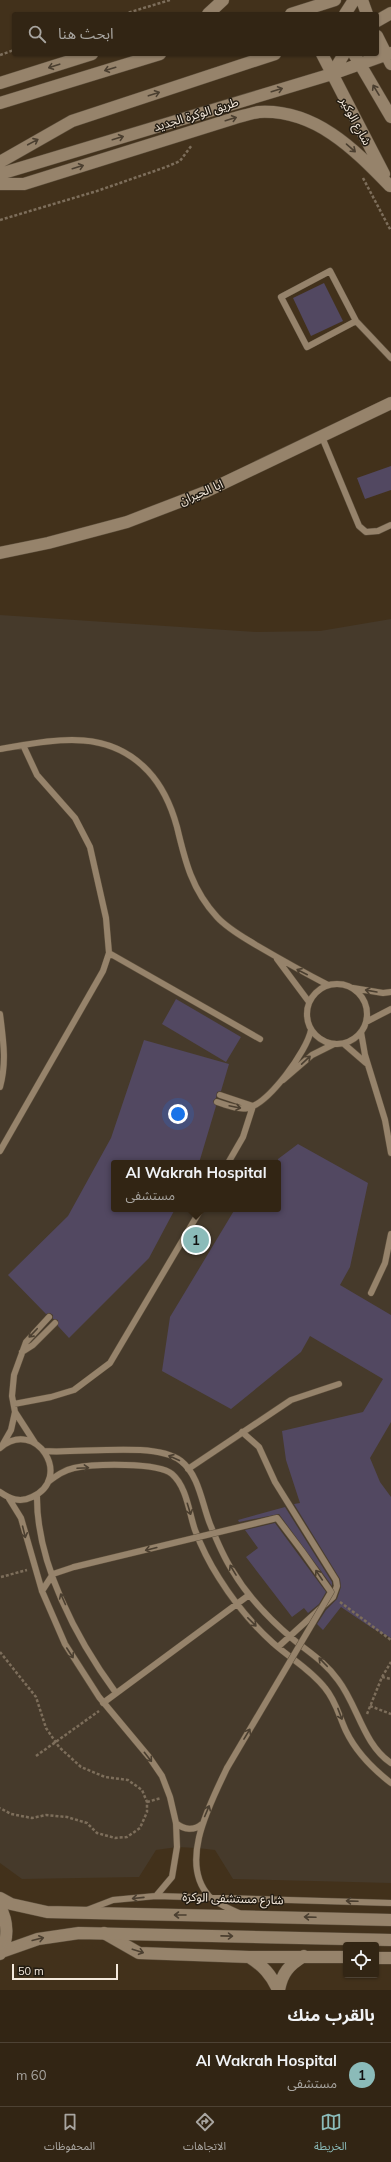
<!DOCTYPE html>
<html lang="ar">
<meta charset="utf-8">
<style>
:root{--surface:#322514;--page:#3a2d1d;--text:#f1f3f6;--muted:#a8a5a0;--line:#4d4234;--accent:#8bbbb9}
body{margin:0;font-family:Mulish,"Noto Sans Arabic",sans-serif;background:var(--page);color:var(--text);direction:rtl}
.controls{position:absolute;right:12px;bottom:12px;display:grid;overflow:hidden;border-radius:4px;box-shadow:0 1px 3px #0004}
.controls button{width:36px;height:36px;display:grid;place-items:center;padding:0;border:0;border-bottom:1px solid var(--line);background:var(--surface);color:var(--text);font:20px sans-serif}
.scale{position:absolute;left:12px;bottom:10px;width:106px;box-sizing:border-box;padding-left:4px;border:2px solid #f4e9dc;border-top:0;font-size:11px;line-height:14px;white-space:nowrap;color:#f4e9dc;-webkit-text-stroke:3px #221b11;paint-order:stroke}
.you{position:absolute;left:178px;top:1114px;width:14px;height:14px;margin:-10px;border:3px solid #fff;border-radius:50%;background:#1a73e8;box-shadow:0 0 0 6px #1a73e833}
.badge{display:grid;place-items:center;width:26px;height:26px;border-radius:50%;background:var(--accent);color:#111;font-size:13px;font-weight:700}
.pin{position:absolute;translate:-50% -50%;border:2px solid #fff;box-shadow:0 1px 4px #0006}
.popup{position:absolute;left:111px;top:1160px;width:170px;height:52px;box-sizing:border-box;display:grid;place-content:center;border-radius:4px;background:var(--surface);filter:drop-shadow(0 1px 3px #0005);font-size:13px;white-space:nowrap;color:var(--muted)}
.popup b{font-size:15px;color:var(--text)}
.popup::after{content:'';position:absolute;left:50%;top:100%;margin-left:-8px;border:8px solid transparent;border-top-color:var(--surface)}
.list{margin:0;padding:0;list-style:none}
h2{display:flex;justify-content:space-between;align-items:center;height:52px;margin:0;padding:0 16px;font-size:17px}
h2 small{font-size:13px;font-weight:400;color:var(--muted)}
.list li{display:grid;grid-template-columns:26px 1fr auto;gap:12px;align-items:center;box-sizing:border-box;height:64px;padding:0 16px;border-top:1px solid var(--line)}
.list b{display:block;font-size:15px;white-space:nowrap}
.list p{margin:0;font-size:13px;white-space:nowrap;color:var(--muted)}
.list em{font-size:13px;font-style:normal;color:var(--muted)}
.icon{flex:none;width:22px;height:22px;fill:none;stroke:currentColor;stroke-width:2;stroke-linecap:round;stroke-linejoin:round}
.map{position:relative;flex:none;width:391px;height:1990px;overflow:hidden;direction:ltr}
.search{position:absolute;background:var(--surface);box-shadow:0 1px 3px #0004;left:12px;right:12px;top:12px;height:44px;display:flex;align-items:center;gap:10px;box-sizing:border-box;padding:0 14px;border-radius:4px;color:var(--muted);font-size:15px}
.sheet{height:116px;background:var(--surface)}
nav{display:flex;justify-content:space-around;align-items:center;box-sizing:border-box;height:56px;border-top:1px solid var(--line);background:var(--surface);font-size:11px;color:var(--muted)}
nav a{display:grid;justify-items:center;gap:2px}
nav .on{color:var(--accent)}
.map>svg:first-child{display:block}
.medical{fill:#463a2b;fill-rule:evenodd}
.building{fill:#524861}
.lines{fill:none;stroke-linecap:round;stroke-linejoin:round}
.lane-casing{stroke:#5d4f3c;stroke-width:7}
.street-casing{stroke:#5d4f3c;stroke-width:13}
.secondary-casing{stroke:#5d4f3c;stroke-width:13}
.path{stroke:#7d6e5b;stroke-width:2.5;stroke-dasharray:3 2;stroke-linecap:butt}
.lane{stroke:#96836b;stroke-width:6}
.street{stroke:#96836b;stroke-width:12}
.secondary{stroke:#96836b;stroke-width:12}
.lane-bridge-casing{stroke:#5d4f3c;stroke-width:7;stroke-linecap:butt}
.lane-bridge{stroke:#96836b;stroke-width:6}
.oneway{stroke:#4b3f30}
.labels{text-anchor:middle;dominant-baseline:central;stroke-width:3;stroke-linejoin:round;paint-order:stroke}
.street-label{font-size:12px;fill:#f4e9dc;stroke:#221b11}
</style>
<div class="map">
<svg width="391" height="1990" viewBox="0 0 391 1990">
<rect width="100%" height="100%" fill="#42311b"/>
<path class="medical" d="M0 615 257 632 320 631 391 619V1883L233 1879 215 1850 197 1848 177 1847 156 1850 139 1877 22 1879 0 1863ZM114 1163H278V1209H114Z"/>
<path class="building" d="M324 283 343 321 311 336 293 298Z
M391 466V490L365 499 357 478Z
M176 999 241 1037 226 1062 162 1024Z
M144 1040 229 1064 221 1091 217 1092 216 1098 213 1101 216 1106 199 1163H114V1209H175L149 1258 69 1338 58 1326V1320L53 1319V1315L50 1313 46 1314 8 1275 68 1216 111 1138Z
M298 1144 368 1183 350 1267 340 1285 391 1315V1422L370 1458 380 1482 391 1497V1638L372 1628 341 1607 323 1630 317 1624 326 1610 337 1599 341 1587 340 1579 294 1504 300 1503 286 1460 282 1431 363 1412 383 1379 310 1336 301 1352 231 1409 162 1371 170 1317 235 1209H278V1159Z
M285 1507 332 1582V1586L279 1514 239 1522 238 1520Z
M275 1523 326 1592 319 1604 308 1613 304 1608 292 1617 246 1557 258 1548 245 1530Z"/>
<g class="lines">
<g class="lane-casing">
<path id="lane" d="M356 321 307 347 281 297 330 271 356 321 391 358
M322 437 359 526 366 532 378 531 391 525
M0 749C53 740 107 727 148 771 163 787 171 805 177 827 185 861 192 890 217 917 228 929 243 937 256 945 280 959 303 972 328 985
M109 953 260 1039
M277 959 309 1002
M307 1014a30 30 0 1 1 60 0a30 30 0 1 1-60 0Z
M353 988 383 993 391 992
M0 1014C3 1039 7 1062 0 1087
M366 1022 391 1009
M361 1032 365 1055 385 1120 391 1153
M344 1044 366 1063
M283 1080 312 1055 334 1044
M220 1095 253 1106
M217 1102C226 1105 238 1110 248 1108 269 1103 307 1051 311 1030
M0 1151 103 971 109 953 106 918 90 847 75 818 37 775 23 745
M228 1163 243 1137 253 1106
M371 1293 385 1263 391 1234
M22 1352 33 1345 55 1323
M14 1404 51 1397 74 1390 110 1363 201 1209
M242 1432 259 1447 275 1482 336 1580 337 1586 333 1597 278 1647
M35 1443 15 1412 12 1396 14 1375 26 1342 49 1317
M3 1444 11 1430 15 1412
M0 1448C36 1417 74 1478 32 1497 20 1503 10 1499 0 1492
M44 1451C79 1454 155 1441 181 1461 199 1475 202 1504 210 1524 216 1539 223 1556 232 1570 248 1597 270 1620 294 1640 310 1653 325 1662 338 1680 358 1706 363 1744 391 1763
M188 1469 291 1400 339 1384
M48 1482C56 1476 64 1470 74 1468 94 1464 158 1462 172 1474 187 1487 189 1513 195 1530 201 1546 210 1564 219 1578 234 1602 252 1624 273 1643 291 1659 310 1669 325 1688 336 1701 339 1716 346 1731 356 1752 373 1769 391 1783
M37 1495C36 1563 77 1640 116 1693
M8 1497 21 1518 42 1591 65 1644 99 1697 149 1757 162 1776 170 1797 176 1823 177 1847 172 1877 156 1896
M42 1591 53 1574 74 1567
M103 1703 249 1595
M227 1768C211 1802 178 1862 209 1896 216 1904 231 1909 241 1914
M176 1823C184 1830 194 1831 202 1824
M87 1910 113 1900 156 1896 391 1903"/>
</g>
<g class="street-casing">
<path id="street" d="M0 553 48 543 127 522 205 492 391 403
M104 1933 139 1953 249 1957H346
M249 1957C263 1966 271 1974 278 1990
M376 1958H391
M279 1990C282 1973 289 1965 304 1956"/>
</g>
<g class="secondary-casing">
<path id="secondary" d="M362 0 367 14
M208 14 223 0
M291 14 335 0
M345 14 354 0
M377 21 391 13
M377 36 391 64
M322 54 384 174
M354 54 391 117
M332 74 344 54
M0 83 92 54
M0 103 160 54
M0 162 72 121 275 54
M0 174 332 74 391 53
M0 184H24L235 118C243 116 251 113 259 112 315 109 354 149 390 186
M0 1898 11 1904 47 1912 391 1920
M0 1907C8 1921 9 1940 0 1954
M1 1952 38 1939 79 1933 391 1940"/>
</g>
<path class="path" d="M124 14 170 0
M0 55 14 50
M363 178 391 231
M0 220 97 191 166 167 180 161 192 145
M1 1577 27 1570
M340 1602 391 1640
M0 1652 36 1697 46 1728 59 1747 81 1767 105 1777 128 1780 142 1790 147 1802V1812L140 1828 127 1837 115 1838 97 1833 87 1823 67 1817 46 1815 32 1818 11 1814 0 1808
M382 1677 391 1679
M370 1706 391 1714
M367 1714 382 1677 391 1662
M36 1756 99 1711
M147 1802 161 1798"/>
<use href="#lane" class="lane"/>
<use href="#street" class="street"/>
<use href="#secondary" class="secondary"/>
<g class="lane-bridge-casing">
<path id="lane-bridge" d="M74 1567 277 1518 302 1551 331 1592 227 1768"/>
</g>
<use href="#lane-bridge" class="lane-bridge"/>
</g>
<defs><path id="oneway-shaft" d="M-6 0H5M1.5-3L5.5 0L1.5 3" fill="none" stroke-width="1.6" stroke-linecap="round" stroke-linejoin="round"/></defs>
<g class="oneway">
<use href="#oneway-shaft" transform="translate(54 66) rotate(162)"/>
<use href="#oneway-shaft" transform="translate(110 69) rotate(163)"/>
<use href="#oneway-shaft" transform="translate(277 90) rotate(-17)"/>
<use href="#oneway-shaft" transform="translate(376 90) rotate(-121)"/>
<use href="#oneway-shaft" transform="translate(154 94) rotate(-18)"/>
<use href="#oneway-shaft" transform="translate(231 119) rotate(-17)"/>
<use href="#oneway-shaft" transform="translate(118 138) rotate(-17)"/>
<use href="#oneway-shaft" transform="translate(33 142) rotate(-28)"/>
<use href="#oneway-shaft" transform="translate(351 148) rotate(41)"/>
<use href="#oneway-shaft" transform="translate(78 167) rotate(-17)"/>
<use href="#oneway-shaft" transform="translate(302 972) rotate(-153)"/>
<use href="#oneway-shaft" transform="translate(371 991) rotate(-170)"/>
<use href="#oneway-shaft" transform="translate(306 1060) rotate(-43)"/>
<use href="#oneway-shaft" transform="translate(235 1107) rotate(12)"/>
<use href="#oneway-shaft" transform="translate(33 1333) rotate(134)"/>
<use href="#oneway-shaft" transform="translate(174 1458) rotate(-156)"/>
<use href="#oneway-shaft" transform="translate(83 1468) rotate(-3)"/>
<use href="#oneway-shaft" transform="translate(189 1509) rotate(73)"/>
<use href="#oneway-shaft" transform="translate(24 1532) rotate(76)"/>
<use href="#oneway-shaft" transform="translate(151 1549) rotate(166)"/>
<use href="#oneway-shaft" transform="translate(233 1570) rotate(-121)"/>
<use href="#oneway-shaft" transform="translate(319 1575) rotate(-124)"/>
<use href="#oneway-shaft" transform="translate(63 1599) rotate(-114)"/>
<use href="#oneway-shaft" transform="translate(252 1622) rotate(45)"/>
<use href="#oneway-shaft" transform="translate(70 1653) rotate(57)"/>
<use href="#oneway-shaft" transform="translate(323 1662) rotate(-134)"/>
<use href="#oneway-shaft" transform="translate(340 1714) rotate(69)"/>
<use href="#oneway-shaft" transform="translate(247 1734) rotate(-59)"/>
<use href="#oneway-shaft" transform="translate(148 1757) rotate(52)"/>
<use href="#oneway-shaft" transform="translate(207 1811) rotate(-67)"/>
<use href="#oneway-shaft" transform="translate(138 1898) rotate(174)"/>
<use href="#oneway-shaft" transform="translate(352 1901) rotate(-178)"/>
<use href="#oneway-shaft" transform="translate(180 1915) rotate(-180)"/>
<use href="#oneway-shaft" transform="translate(310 1917) rotate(-178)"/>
<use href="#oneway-shaft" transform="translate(227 1936) rotate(1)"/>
<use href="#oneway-shaft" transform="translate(38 1939) rotate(-14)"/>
<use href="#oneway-shaft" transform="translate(138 1951) rotate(18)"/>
</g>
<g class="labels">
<g class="street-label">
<text transform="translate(196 114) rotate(-17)">طريق الوكرة الجديد</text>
<text transform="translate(356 121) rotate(62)">شارع الوكير</text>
<text transform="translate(201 492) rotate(-23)">ابا الحيران</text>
<text transform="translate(233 1898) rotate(2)">شارع مستشفى الوكرة</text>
</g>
</g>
</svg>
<div class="controls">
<button><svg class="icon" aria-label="locate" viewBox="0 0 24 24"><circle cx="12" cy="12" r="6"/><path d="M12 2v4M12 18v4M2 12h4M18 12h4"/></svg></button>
</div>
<div class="scale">50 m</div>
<div class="you"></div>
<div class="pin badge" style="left:196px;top:1240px">1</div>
<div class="popup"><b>Al Wakrah Hospital</b>مستشفى</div>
<div class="search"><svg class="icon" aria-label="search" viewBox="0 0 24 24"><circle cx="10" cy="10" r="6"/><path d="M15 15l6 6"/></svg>ابحث هنا</div>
</div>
<section class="sheet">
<h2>بالقرب منك<small></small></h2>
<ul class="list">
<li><span class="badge">1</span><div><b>Al Wakrah Hospital</b><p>مستشفى</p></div><em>60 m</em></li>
</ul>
</section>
<nav>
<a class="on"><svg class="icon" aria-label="map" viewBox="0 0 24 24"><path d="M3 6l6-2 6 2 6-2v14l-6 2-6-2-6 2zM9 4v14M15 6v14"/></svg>الخريطة</a>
<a><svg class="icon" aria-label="directions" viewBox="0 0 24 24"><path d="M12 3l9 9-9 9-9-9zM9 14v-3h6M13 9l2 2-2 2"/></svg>الاتجاهات</a>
<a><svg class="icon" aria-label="saved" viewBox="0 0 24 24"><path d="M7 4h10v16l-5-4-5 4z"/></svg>المحفوظات</a>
</nav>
